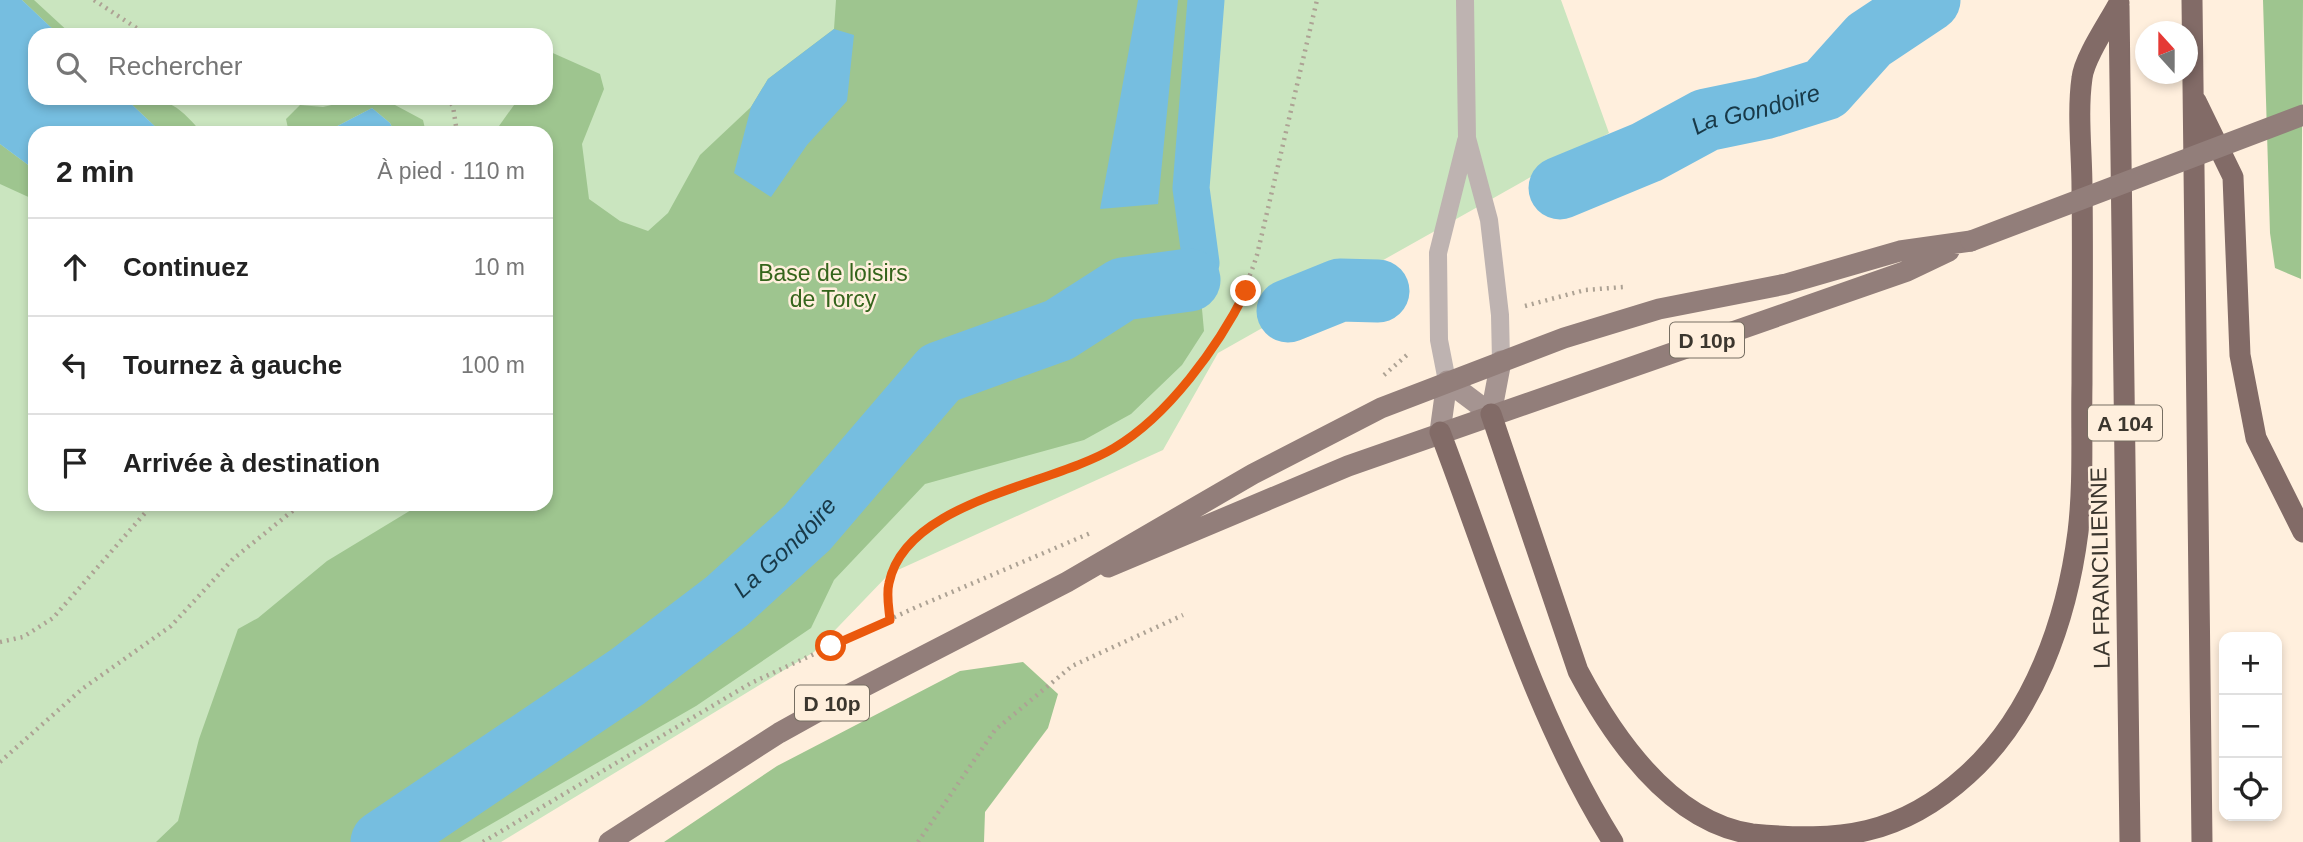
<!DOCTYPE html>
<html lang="fr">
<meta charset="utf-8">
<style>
:root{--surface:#fff;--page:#f6f6f6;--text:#222;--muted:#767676;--line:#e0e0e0}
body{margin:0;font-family:Helvetica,sans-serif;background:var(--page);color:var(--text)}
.controls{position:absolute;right:21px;bottom:21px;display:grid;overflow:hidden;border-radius:14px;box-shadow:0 4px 10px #0003}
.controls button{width:63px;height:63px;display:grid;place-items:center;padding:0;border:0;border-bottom:2px solid var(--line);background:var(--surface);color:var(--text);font:35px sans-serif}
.compass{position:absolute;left:2135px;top:21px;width:63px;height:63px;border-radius:50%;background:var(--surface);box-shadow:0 4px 10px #0003;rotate:339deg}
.stop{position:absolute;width:21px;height:21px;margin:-16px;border:5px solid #ea580c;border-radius:50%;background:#fff}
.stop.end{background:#ea580c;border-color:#fff;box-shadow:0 2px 7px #0008}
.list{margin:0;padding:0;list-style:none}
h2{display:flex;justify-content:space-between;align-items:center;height:91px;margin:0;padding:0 28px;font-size:30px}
h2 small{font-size:23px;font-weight:400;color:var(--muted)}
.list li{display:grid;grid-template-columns:46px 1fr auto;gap:21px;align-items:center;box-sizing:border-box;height:98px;padding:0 28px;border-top:2px solid var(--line)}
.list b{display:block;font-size:26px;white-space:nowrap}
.list em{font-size:23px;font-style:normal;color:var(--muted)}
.icon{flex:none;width:38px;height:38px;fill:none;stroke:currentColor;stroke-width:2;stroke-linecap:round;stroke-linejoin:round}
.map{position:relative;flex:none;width:2303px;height:842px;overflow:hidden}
.search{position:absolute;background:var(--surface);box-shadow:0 4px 10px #0003;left:28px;top:28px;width:525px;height:77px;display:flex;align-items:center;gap:18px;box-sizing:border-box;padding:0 24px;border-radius:21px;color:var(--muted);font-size:26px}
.panel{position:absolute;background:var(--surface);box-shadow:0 4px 10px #0003;left:28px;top:126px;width:525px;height:385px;border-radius:21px}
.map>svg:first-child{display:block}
.green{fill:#cae5bf;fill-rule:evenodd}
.forest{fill:#9ec58f}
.water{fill:#76bee0}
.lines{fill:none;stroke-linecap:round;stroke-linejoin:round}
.canal{stroke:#76bee0;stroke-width:37}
.river{stroke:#76bee0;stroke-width:63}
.path{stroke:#ada294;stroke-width:4.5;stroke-dasharray:2 5;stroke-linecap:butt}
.lane{stroke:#beb3b1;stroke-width:18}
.secondary{stroke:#a59491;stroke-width:21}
.primary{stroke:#927e7a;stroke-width:21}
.highway{stroke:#826b67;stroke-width:21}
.primary-bridge{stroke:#927e7a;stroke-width:21}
.route{stroke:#ea580c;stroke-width:9}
.labels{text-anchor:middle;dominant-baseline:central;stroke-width:5;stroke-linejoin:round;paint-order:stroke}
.shield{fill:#ffefdd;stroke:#766e62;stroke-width:2}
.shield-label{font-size:21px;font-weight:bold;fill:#3b362e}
.park-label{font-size:23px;fill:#34641b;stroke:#ffefdd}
.street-label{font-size:23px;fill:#3b362e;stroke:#ffefdd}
.water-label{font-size:24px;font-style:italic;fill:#183948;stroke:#ffefdd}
</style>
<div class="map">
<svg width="2303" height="842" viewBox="0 0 2303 842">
<rect width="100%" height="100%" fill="#ffefdd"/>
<path class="green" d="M0 0H1561L1609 133 1218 353 1163 450 889 574 814 652 501 842H0ZM35 35H546V98H35ZM35 133H546V504H35Z"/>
<path class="forest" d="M22 0H34L72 35H59Z
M836 0H1203L1191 188 1204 331 1182 365 1131 414 1084 440 925 484 834 580 811 628 696 706 460 842H156L178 821 199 739 238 629 258 618 327 561 421 504H546V133H494L519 98H546V50L600 74 604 89 582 144 589 199 620 221 648 231 668 213 700 155 751 107 768 79 834 29Z
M2263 0H2303L2301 279 2275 268 2270 233Z
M125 98C166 98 175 101 202 133H162Z
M361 98 395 105 423 120 426 133H395L390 123 372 108 324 133H289L286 119 300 105 323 107Z
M0 144 35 170V200L0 184Z
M1023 662 1058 694 1048 728 985 812 984 842H664L777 766 960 671Z"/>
<path class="water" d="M0 0H22L59 35H35V98H125L162 133H35V170L0 144Z
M1138 0H1178L1158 204 1100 209Z
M834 29 854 35 847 101 807 145 771 197 734 173 751 107 768 79Z
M372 108 390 123 395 133H324Z"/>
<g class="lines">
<path class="canal" d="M1189 280 1201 263 1191 188 1206 0"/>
<g class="river">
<path id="s1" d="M1560 188 1647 152 1706 120 1764 108 1825 89 1869 40 1929 0"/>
<path d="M1288 311 1340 290 1378 291"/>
<path id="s2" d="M382 842 627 677 727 601 807 528 940 373 1059 330 1123 289 1189 280"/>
</g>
<path class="path" d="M94 0 147 35
M447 98 453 106 457 133
M1525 306 1585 290 1624 287
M1384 375 1407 355
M890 620C889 608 886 595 889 583 907 499 1051 486 1114 448 1178 409 1235 325 1257 255L1317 0
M0 642 23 637 53 618 153 504
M0 762 82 689 171 626 233 559 301 504
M483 842 751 683 912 609 1093 532
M918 842 995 730 1072 666 1183 615"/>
<path class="lane" d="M1465 0 1467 138 1489 220 1500 315 1501 361
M1447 381 1439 340 1438 253 1466 141"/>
<path class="secondary" d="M1440 432 1447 381 1491 414 1501 361"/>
<path class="primary" d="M1108 567 1348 466 1907 271 1949 251
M609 842 779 733 842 698 1067 582 1253 474 1381 408 1564 338 1659 309 1786 284 1900 251 1971 241"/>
<path class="highway" d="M2192 0 2202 842
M2119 6 2130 842
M2196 101 2233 177 2240 355 2256 438 2303 532
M1491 414 1578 671C1613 737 1671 822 1752 834 1840 842 1900 836 1967 775 2034 715 2067 619 2078 532 2084 483 2081 432 2082 383 2082 318 2083 253 2082 188 2082 153 2077 113 2082 78 2084 58 2109 22 2119 3
M1440 432C1493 570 1534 716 1613 842"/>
<path class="primary-bridge" d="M1971 241 2303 115"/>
</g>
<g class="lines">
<path class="route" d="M831 646 890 620C889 608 886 595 889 583 906 500 1051 486 1114 448 1168 416 1218 347 1246 291"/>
</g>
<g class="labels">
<g class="shield">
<rect x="1670" y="322.5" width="74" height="35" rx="5"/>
<rect x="2088" y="405.5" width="74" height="35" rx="5"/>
<rect x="795" y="685.5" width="74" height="35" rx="5"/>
</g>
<g class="shield-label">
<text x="1707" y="340">D 10p</text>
<text x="2125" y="423">A 104</text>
<text x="832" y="703">D 10p</text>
</g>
<g class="park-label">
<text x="833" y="273">Base de loisirs<tspan x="833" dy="26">de Torcy</tspan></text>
</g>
<g class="street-label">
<text transform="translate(2100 568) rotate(-91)">LA FRANCILIENNE</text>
</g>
<g class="water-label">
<text stroke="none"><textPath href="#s1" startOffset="212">La Gondoire</textPath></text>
<text stroke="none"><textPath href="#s2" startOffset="500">La Gondoire</textPath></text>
</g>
</g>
</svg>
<div class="controls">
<button>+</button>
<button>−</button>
<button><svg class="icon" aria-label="locate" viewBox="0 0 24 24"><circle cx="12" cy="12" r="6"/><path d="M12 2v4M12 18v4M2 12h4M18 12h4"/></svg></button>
</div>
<svg class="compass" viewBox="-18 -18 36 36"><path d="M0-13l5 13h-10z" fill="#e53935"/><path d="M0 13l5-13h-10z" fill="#767676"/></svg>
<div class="stop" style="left:831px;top:646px"></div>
<div class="stop end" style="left:1246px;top:291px"></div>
<div class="search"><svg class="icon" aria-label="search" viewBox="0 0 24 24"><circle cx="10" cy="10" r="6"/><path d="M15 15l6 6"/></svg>Rechercher</div>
<section class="panel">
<h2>2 min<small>À pied · 110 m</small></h2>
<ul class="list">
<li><svg class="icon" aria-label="ahead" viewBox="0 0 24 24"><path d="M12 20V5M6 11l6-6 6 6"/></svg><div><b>Continuez</b></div><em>10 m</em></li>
<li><svg class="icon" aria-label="left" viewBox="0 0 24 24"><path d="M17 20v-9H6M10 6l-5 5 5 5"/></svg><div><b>Tournez à gauche</b></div><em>100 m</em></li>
<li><svg class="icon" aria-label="arrive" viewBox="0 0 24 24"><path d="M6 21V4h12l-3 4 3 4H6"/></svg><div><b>Arrivée à destination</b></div></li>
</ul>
</section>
</div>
